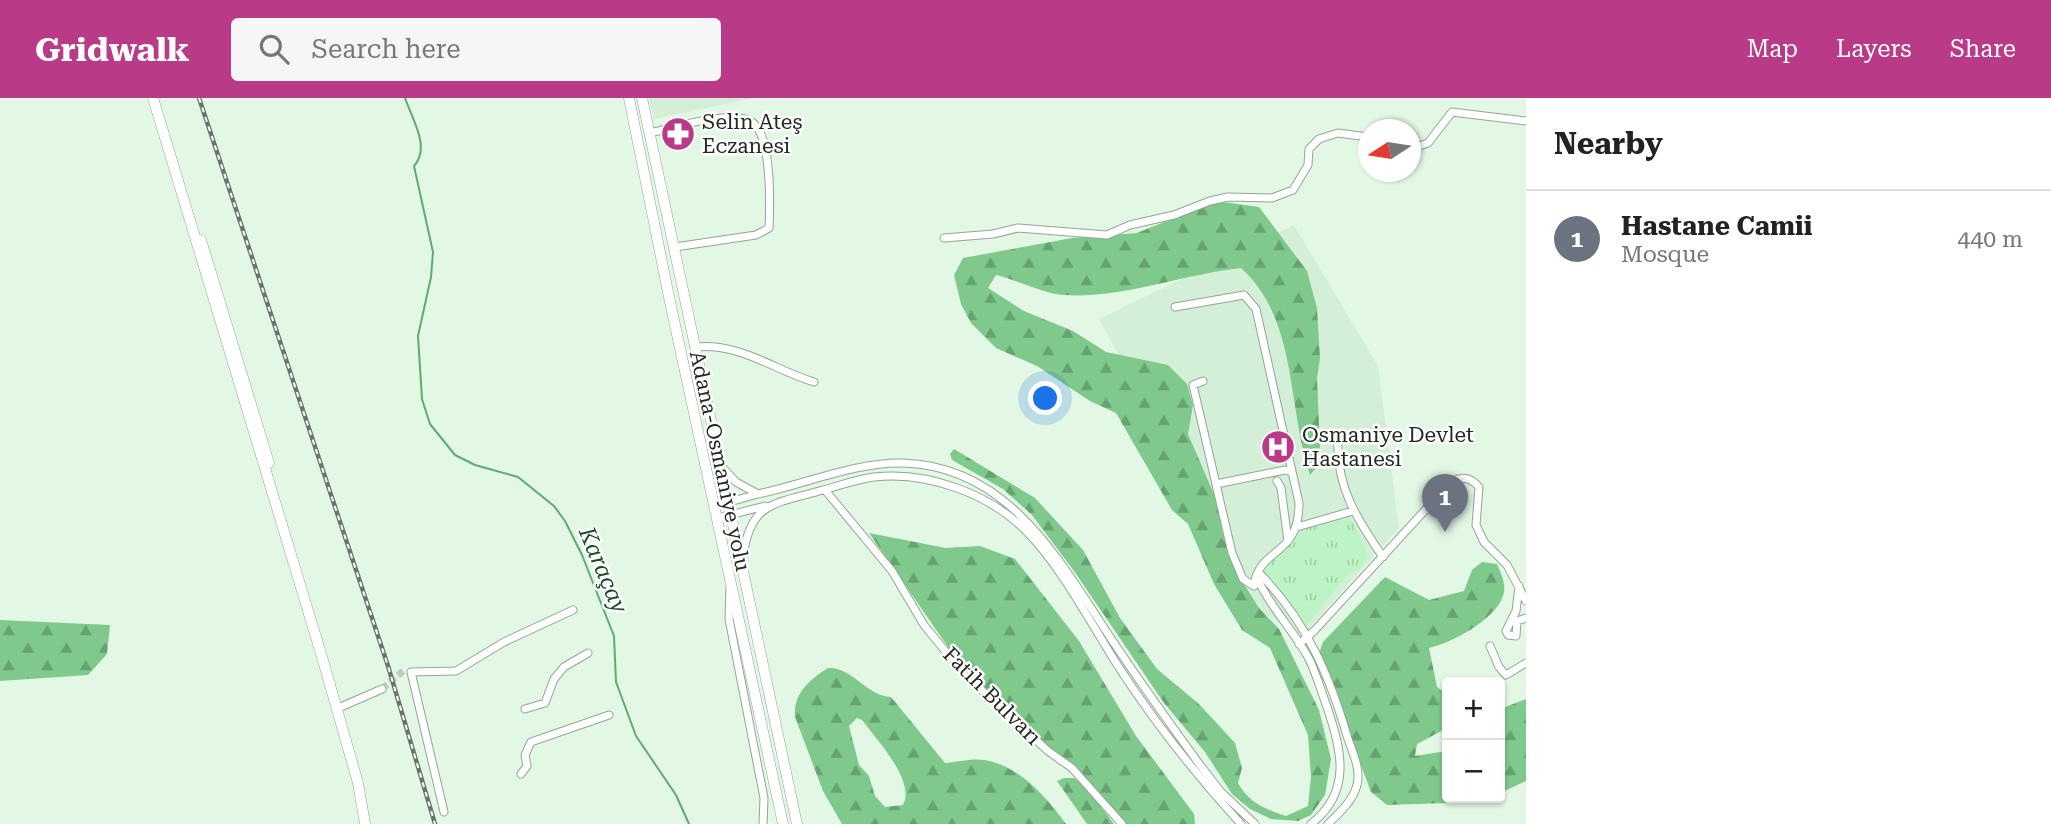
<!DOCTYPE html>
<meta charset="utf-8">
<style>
:root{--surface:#fff;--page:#f6f6f6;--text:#222;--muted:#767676;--line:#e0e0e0;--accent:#b93a86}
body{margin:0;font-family:"Roboto Serif",serif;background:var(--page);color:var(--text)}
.controls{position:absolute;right:21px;bottom:21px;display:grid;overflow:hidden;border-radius:7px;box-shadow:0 2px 5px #0004}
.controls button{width:63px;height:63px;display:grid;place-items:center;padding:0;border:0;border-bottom:2px solid var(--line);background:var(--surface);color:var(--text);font:35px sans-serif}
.compass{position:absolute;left:1358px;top:21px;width:63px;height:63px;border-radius:50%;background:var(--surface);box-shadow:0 2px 5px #0004;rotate:258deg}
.you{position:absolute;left:1046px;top:301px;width:24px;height:24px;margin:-18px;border:5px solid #fff;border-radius:50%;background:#1a73e8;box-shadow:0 0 0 10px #1a73e833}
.badge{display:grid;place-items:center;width:46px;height:46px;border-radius:50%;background:var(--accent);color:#fff;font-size:23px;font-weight:700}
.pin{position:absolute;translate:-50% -58px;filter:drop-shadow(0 2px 4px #0008)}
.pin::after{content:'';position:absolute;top:37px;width:24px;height:21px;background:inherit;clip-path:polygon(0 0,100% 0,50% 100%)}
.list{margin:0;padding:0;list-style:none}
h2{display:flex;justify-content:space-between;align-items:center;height:91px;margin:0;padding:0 28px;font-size:30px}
h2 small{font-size:23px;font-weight:400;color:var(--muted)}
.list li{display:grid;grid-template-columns:46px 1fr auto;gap:21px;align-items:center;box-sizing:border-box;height:98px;padding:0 28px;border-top:2px solid var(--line)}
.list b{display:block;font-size:26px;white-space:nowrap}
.list p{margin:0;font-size:23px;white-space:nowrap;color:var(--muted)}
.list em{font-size:23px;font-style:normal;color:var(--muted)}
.icon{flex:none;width:38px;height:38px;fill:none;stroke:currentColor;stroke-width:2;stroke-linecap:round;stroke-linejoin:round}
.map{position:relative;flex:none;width:1526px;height:726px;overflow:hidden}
header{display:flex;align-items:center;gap:42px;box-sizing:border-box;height:98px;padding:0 35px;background:var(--accent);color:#fff}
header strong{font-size:33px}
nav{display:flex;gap:38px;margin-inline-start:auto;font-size:24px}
.search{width:490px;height:63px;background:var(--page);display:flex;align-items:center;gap:18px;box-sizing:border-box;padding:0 24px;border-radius:7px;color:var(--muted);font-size:26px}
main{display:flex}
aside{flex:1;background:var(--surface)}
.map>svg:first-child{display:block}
.built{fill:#d4efd7}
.forest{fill:url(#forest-firs);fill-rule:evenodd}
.park{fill:url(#park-tufts)}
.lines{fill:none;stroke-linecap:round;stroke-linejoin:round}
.stream{stroke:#60ab6f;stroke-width:2}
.minor-tunnel{stroke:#bccebe;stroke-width:7;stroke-dasharray:7 3.5;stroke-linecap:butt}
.minor-casing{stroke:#93a695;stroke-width:9}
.highway-casing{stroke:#93a695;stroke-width:11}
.minor{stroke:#fff;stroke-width:7}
.highway{stroke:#fff;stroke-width:10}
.rail-casing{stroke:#69756a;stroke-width:4.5}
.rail{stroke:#fefefe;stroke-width:2;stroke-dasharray:5;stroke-linecap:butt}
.labels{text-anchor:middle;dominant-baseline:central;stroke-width:5;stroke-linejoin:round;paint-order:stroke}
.poi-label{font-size:21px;fill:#212922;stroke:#fefefe;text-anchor:start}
.street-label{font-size:21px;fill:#212922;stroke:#fefefe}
.water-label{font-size:23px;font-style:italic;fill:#174d25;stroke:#fefefe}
</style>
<header>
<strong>Gridwalk</strong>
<div class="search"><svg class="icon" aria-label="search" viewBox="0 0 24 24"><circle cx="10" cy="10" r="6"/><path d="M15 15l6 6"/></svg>Search here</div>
<nav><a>Map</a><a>Layers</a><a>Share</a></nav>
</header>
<main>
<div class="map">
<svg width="1526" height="726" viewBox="0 0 1526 726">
<defs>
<pattern id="forest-firs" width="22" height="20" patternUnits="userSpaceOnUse" patternTransform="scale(1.75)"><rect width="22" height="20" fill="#7ec98b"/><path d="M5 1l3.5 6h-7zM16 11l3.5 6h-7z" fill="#67a371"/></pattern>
<pattern id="park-tufts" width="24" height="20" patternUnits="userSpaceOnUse" patternTransform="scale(1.75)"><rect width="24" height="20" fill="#bdf4c5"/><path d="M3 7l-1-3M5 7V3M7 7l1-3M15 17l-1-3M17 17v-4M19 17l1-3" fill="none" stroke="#a2d1a9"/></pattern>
</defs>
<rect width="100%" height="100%" fill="#e3f7e5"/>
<path class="built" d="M649 0H753L654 21Z
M1294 127 1378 268 1399 430 1303 537 1254 511 1099 221Z"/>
<path class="forest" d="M1216 103 1259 109 1307 173 1317 210 1320 260 1317 280 1320 349 1316 370 1310 377C1287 309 1298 221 1241 170 1184 176 1121 201 1064 197 1045 196 1017 182 996 177L988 190 1024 213 1073 233 1106 254 1168 267 1187 286 1193 307 1188 336 1220 410 1222 433 1242 483 1259 510 1279 531 1319 612 1331 661 1325 697 1311 717 1298 723 1271 721 1250 711 1232 696 1205 654 1164 605 1074 473 1032 417 1003 391 952 362 950 356 954 351 1035 400 1083 452 1120 520 1157 571 1199 606 1235 645 1242 670 1238 685C1249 705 1265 711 1286 718L1308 708 1311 679 1308 637 1270 550 1242 532 1214 486 1188 426 1172 412 1116 315 1090 303 1037 268 996 250 971 225 961 206 954 177 963 160 1072 140 1137 135Z
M869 435 946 450 980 448 1015 461 1079 543 1136 638 1194 716 1195 726H1126L1075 670 1024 630 955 559Z
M1482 464 1497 466C1501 476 1507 486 1503 498 1495 522 1451 545 1429 550L1437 589 1447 596V630L1417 646 1415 658 1447 653V700H1488L1476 704 1387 707 1371 694 1319 556 1323 544 1385 479 1429 502 1464 493 1472 472Z
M0 522 110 527 107 556 88 577 0 583Z
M828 570C853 569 866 598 891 599L945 665C957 664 972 660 984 662 1019 667 1046 699 1066 726H842L823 693 795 619C793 596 809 582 828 570ZM857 620 862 622C876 641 916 683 903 707L885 709 875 698 869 678 859 667 849 628Z
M1526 601V683L1500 695V611Z
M1064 680H1074L1087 690 1114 726H1087L1057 683Z"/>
<path class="park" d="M1350 419 1369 458 1358 473 1350 474 1301 534 1259 478 1302 431Z"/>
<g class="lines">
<path class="stream" d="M405 0C412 21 431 49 414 68L433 154 431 179 418 238 422 301 430 326 455 357 475 367 518 379 554 408 565 423 582 457 614 538 616 584 636 638 676 697 689 726"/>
<path class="minor-tunnel" d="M382 591 403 573"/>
<g class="minor-casing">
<path id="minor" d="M650 35C672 30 732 11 752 24 772 38 770 107 769 130L756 137 675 149
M1410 51 1428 45 1452 14 1526 23
M944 140 993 136 1018 130 1107 137 1130 127 1174 117 1210 103 1228 99 1272 100 1293 92 1308 67 1309 51 1319 41 1338 35 1368 39
M1175 209 1244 197 1256 211 1299 405C1299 460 1260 448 1254 487
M696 249C741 245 774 272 814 284
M1203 283 1193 287 1232 455 1243 481 1254 488 1258 482C1271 510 1293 532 1308 559 1316 574 1321 593 1327 609 1342 653 1352 694 1311 726
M1338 343C1336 389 1358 423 1383 459
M723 370 736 384 758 396C805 386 856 364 903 365 1010 368 1060 464 1112 542 1140 584 1170 626 1200 667L1220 693 1255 726
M1277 383 1281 390 1288 443
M1216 386 1285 372 1292 374
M825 392 892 473 924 527 964 576 1048 653 1072 670 1122 726
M715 408 758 396
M718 420 765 408
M1297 429 1353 413
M743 459C750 403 775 406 823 392 839 388 857 381 874 379 928 373 991 396 1028 435 1061 468 1094 531 1120 571 1156 626 1197 678 1241 726
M1256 484 1261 477C1307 524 1330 579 1348 641 1353 655 1361 672 1357 687 1353 703 1339 715 1328 726
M1519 488 1516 513 1506 533 1508 537 1516 538 1517 523 1526 520
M730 489 729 521 764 700 763 726
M1299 546 1314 533 1451 384C1463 378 1470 379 1479 389L1476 427 1484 444 1507 467 1526 503
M1490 548 1499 569 1506 577 1526 565
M336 611 382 591
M525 611 545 605 554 581 564 569 588 555
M521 676 527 668 525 657 531 644 609 617
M444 714 411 574 456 573 504 544 573 512"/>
</g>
<g class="highway-casing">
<path id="highway" d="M153 0 322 559 358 685 365 726
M629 0 670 204 783 726
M642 0 797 726
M201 142 269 365"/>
</g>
<use href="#minor" class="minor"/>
<use href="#highway" class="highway"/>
<g class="rail-casing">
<path id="rail" d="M199 0 388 568 435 726"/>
</g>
<use href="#rail" class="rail"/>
</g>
<defs>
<g id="pharmacy-disc" transform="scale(1.75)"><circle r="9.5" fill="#b93a86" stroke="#fefefe"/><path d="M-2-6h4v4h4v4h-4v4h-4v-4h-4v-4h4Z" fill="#fff"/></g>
<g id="hospital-disc" transform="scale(1.75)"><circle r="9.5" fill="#b93a86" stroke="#fefefe"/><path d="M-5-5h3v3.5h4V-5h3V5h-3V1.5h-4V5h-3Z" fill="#fff"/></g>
</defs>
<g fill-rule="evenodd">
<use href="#pharmacy-disc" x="678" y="36"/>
<use href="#hospital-disc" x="1278" y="349"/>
</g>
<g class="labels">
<g class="poi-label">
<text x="702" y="24">Selin Ateş<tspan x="702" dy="24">Eczanesi</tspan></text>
<text x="1302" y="337">Osmaniye Devlet<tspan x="1302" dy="24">Hastanesi</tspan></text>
</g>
<g class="street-label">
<text transform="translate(720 363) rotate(78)">Adana-Osmaniye yolu</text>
<text transform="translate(992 598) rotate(45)">Fatih Bulvarı</text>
</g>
<g class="water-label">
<text transform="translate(603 472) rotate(67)">Karaçay</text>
</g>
</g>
</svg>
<div class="controls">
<button>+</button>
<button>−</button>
</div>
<svg class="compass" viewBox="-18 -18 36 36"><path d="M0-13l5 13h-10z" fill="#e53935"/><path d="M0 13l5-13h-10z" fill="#767676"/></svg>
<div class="you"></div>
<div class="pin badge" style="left:1445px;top:434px;background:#6b7280">1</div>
</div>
<aside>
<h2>Nearby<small></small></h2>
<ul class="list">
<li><span class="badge" style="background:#6b7280">1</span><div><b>Hastane Camii</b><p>Mosque</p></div><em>440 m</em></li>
</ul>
</aside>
</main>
